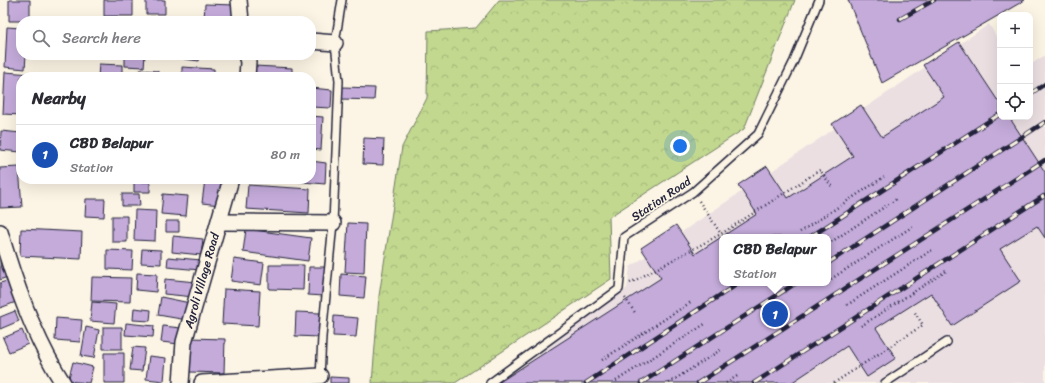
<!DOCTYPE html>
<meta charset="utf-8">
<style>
:root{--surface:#fff;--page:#f7f7f7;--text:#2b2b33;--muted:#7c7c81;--line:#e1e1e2;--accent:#22223b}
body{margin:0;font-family:Sriracha,sans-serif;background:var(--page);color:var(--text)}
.controls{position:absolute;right:12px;top:12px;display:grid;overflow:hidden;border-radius:8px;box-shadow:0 4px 16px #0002}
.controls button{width:36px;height:36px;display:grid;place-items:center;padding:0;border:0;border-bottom:1px solid var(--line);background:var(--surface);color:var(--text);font:20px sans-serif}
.you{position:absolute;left:680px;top:146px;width:14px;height:14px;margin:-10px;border:3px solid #fff;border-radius:50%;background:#1a73e8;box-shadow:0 0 0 6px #1a73e833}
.badge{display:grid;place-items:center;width:26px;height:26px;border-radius:50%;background:var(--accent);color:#fff;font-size:13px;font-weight:700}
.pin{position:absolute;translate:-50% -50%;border:2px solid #fff;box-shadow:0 1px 4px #0006}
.popup{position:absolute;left:719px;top:234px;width:112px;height:52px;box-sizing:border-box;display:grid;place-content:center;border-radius:8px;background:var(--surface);filter:drop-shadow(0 1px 3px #0005);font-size:13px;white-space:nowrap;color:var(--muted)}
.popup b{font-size:15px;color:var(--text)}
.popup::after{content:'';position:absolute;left:50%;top:100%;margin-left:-8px;border:8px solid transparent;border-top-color:var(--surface)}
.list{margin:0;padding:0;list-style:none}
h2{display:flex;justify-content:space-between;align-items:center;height:52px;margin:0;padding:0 16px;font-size:17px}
h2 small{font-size:13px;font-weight:400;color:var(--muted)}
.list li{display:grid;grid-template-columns:26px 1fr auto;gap:12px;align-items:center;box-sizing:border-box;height:60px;padding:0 16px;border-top:1px solid var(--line)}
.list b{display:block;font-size:15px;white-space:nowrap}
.list p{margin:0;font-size:13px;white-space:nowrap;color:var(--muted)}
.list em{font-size:13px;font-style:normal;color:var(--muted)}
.icon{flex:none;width:22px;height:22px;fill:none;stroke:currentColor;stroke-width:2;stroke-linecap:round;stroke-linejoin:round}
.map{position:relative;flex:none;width:1045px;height:383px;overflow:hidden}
.search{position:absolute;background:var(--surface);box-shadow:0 4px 16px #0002;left:16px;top:16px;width:300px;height:44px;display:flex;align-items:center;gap:10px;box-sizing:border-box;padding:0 14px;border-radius:16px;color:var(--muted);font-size:15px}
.panel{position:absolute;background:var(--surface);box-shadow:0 4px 16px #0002;left:16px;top:72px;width:300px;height:112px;border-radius:16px}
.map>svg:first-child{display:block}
.built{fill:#ebdfe2;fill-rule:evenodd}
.forest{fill:url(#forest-crowns);stroke:#727d64}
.building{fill:#c4abda;stroke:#22223b;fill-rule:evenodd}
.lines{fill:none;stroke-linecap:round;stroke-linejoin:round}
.service-casing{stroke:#22223b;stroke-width:10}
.minor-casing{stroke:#22223b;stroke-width:18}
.path{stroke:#22223b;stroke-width:2.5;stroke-dasharray:1 3;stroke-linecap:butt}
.service{stroke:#fcf5e5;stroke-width:7}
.minor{stroke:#fcf5e5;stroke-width:15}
.rail-casing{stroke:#22223b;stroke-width:4.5}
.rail{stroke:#fcf5e5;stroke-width:3;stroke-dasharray:9;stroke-linecap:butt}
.labels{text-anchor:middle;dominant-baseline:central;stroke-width:3.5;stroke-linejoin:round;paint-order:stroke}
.street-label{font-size:12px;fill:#22223b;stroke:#fcf5e5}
</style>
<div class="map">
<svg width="1045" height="383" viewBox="0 0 1045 383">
<defs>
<pattern id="forest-crowns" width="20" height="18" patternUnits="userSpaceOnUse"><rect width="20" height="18" fill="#c1d88e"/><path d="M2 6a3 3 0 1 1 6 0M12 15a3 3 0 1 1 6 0" fill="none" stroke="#a6b97b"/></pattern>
</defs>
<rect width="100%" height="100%" fill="#fcf5e5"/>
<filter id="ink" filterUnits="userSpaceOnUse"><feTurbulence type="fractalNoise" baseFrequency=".025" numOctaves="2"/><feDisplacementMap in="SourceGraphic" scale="8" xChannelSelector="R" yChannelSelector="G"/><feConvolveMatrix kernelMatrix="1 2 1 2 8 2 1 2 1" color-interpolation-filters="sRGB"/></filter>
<g filter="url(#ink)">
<path class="built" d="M989 24 1000 43V117H1030V65L1045 55V383H500L627 288 630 267ZM722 237H828V283H722Z"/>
<path class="forest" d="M499 0H795L744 129 609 217 611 279 455 383H372L379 296 402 147 427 98 428 31 476 28Z"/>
<path class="building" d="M9 0H30V21H9Z
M104 0H133V16H104Z
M146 0H165V14H146Z
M848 0H1025L882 83Z
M205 4 235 5 234 20 204 19Z
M150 17H174V21H150Z
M100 18 123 19V21H100Z
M7 27 21 28V55H26L25 69 5 67Z
M959 42 1000 104V117H1009L1045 172V238L1037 226 1000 249 1021 281 952 326 931 293 876 328 896 358 867 377 847 346 791 383H498L661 278 641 248 676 225 695 254 757 214 738 185 767 166 788 198 853 156 832 124 861 105 882 137 944 97 923 65ZM722 237H828V283H722Z
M125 55H145L144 67 125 66Z
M184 55H200L199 61 184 59Z
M99 64 122 65V77H98Z
M255 66 292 68V77H254Z
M182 67 214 69V77H182Z
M140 70 158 71 157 77H140Z
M5 72 31 74 30 77H21V115L3 114Z
M342 87 375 88 374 100 342 99Z
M311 88 332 90 331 108 311 107Z
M311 116 323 117 321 150 311 149Z
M1 131 21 133V152L0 150Z
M364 138 384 139 383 165 363 164Z
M311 161 326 163 325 184 292 181V179H311Z
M19 167 22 207 0 208V168Z
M205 179H223L220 205 202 203Z
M134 182H150V192H134Z
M248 185 310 189 309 213 246 209Z
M122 194H139L140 206H122Z
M163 194 188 196 186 216 161 214Z
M86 199H105L104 217 85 216Z
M135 210 156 211 155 241 134 240Z
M112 216H127V242H112Z
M166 221H179V232H166Z
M348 223 366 224 364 273 345 272Z
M21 229 82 232 81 259 20 256Z
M246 229 311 238 308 261 243 252Z
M173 236 203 239 201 255 172 252Z
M142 249 161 250V264L141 263Z
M107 250 133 251 132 270 107 269Z
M168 257 201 260 200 270 167 267Z
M234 259 264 263 261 285 231 281Z
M0 260 7 277 0 280Z
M269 265H304L303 290 269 289Z
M309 267H325L324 296 308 295Z
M137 273 157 274 156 292 136 290Z
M341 274 366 276 364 298 340 296Z
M92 277 131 278 130 302 91 301Z
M165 279 196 282 194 297 164 294Z
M7 281 16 302 0 308V283Z
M224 289 260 291 258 326 222 324Z
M161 297 190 303 187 320 158 315Z
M92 302 116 304 114 323 90 321Z
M134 308 151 310 150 321 133 320Z
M15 311 19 321 0 329V317Z
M296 312 320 313 319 337 295 336Z
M334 316 358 318 356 337 333 336Z
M56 318 82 320 80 342 55 340Z
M126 323 154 326 153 337 125 335Z
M163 326 181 328 179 344 161 342Z
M86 327 99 330 94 358 81 356Z
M103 327H122V349H103Z
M22 330 28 344 9 352 3 338Z
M190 338 225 339 224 373 189 372Z
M133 347 145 348 142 371 130 370Z
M104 353H124V383H104Z
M149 356 166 358 164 381 146 379Z
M73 362 93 367 89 383 68 381Z
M330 377 349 378V383H330Z"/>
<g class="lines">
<g class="service-casing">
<path id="service" d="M320 378 322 337 333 223 339 81 335 43 342 0
M490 383 619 289 624 237 693 192 758 134 794 61 819 0
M885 383 947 342"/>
</g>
<g class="minor-casing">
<g id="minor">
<path d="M239 0 241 21"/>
<path d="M311 41 335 43"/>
<path d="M246 55 248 62 247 77"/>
<path d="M219 222 333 223"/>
<path d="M0 232C15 284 34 338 63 383"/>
<path id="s1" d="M181 383 184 342 231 179"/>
<path d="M202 383 320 376"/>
</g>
</g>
<path class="path" d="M699 201 721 234
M800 232 884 177
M828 244 898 198
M831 279 915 225
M630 283 721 234 820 170 832 187
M625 298 636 314
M847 305 932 250
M861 326 946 271
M602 360 691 302
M616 381 705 324
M669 383 722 349
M726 383 739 375
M834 383 923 325 914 311"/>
<use href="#service" class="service"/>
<use href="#minor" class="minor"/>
<g class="rail-casing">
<path id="rail" d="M900 19 934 0
M1030 94 1045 84
M810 237 1000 114
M828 263 1045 122
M586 383 739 283
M641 383 796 283
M698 383 1045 160
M754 383 1044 196"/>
</g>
<use href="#rail" class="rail"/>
</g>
</g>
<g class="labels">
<g class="street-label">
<text transform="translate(661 199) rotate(-34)">Station Road</text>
<text stroke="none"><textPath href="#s1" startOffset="105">Agroli Village Road</textPath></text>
</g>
</g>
</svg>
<div class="controls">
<button>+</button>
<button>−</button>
<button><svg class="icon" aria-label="locate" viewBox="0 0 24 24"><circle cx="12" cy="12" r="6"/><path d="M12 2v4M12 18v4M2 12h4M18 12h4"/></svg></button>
</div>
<div class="you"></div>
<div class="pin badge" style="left:775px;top:314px;background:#1a4fb4">1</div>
<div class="popup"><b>CBD Belapur</b>Station</div>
<div class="search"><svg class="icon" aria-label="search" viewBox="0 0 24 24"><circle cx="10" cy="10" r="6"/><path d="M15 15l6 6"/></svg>Search here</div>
<section class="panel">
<h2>Nearby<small></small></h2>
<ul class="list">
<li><span class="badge" style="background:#1a4fb4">1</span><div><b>CBD Belapur</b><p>Station</p></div><em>80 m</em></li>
</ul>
</section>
</div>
